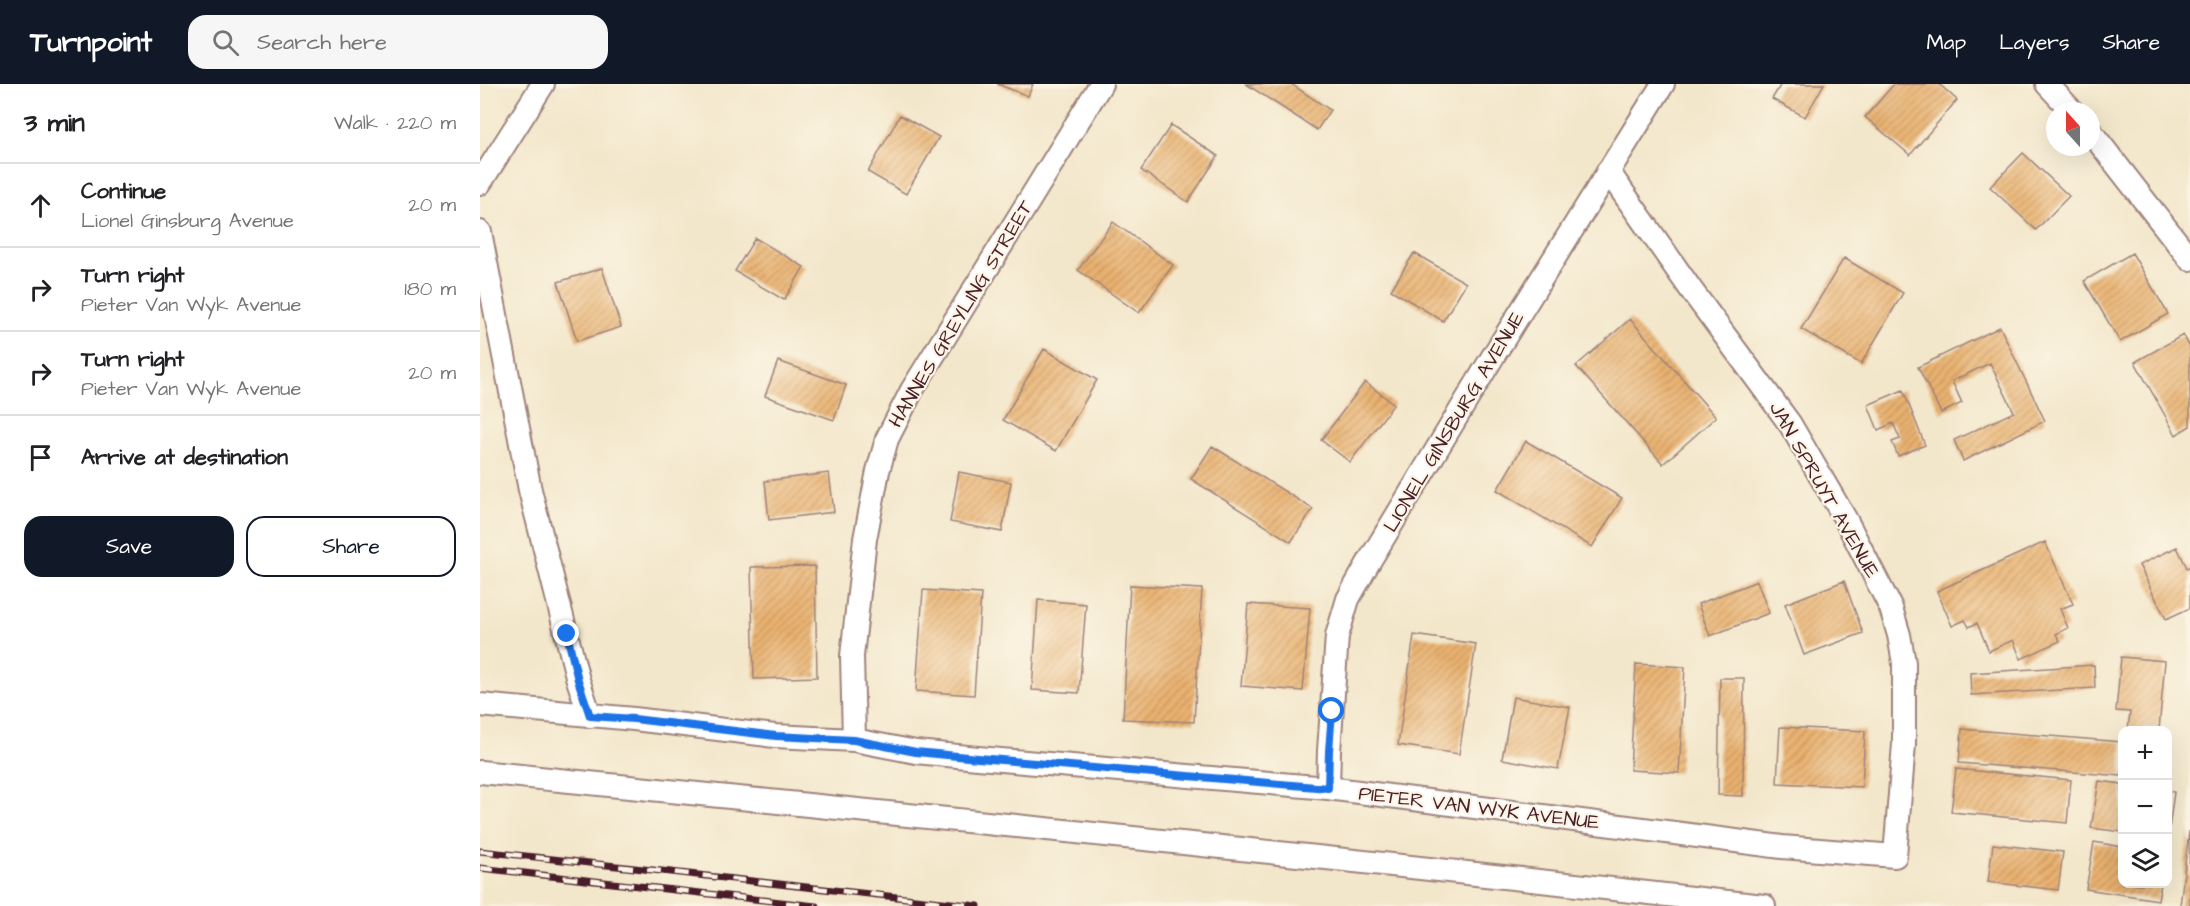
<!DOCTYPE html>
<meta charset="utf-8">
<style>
:root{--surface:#fff;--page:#f6f6f6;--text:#202124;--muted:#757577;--line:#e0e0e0;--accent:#111827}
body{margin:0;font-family:"Architects Daughter",sans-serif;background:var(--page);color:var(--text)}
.controls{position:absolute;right:18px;bottom:18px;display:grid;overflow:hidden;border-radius:12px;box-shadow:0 6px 24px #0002}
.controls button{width:54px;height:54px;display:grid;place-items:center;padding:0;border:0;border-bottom:2px solid var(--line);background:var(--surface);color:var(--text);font:30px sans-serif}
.compass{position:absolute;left:1566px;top:18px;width:54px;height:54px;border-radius:50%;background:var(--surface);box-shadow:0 6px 24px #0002;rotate:339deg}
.stop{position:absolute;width:18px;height:18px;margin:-14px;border:4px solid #1a73e8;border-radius:50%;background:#fff}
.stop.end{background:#1a73e8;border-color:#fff;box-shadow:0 2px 6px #0008}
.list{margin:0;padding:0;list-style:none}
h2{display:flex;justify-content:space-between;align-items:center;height:78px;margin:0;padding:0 24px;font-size:26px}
h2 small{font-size:20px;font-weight:400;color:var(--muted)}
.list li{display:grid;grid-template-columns:39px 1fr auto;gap:18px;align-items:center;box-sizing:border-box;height:84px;padding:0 24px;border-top:2px solid var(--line)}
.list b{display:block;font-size:22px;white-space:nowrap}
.list p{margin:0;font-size:20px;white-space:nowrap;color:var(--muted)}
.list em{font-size:20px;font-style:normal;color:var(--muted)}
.actions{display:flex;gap:12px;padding:18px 24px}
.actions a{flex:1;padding:14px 0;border:2px solid var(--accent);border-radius:18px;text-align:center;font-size:21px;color:var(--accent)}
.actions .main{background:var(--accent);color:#fff}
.icon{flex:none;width:33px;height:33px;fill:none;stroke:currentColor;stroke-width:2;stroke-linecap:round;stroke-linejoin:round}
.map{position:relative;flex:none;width:1710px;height:822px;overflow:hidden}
header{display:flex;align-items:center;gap:36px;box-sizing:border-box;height:84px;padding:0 30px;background:var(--accent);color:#fff}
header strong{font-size:28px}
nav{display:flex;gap:33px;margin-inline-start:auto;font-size:21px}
.search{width:420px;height:54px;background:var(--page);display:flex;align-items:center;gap:15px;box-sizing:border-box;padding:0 21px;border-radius:18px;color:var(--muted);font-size:22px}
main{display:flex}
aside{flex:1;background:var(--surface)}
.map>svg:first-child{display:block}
.building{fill:url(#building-hatch)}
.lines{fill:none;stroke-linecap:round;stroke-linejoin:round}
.street-casing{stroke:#9e837b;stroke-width:26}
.street{stroke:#fff;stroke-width:22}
.rail-casing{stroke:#4a1f2b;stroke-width:7}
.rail{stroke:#fcf5e5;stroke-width:4.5;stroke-dasharray:14;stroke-linecap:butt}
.route{stroke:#1a73e8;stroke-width:8}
.labels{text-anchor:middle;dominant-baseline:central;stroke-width:4.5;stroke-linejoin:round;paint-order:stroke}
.street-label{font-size:20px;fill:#4a1f2b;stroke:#fcf5e5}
</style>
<header>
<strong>Turnpoint</strong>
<div class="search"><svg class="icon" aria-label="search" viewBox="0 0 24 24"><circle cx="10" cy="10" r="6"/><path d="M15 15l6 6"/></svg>Search here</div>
<nav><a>Map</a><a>Layers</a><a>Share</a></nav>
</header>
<main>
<aside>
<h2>3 min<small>Walk · 220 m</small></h2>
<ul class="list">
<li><svg class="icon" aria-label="ahead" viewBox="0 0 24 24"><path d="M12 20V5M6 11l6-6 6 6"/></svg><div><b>Continue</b><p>Lionel Ginsburg Avenue</p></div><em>20 m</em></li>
<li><svg class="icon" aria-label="right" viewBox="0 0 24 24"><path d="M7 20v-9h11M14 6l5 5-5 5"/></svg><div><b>Turn right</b><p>Pieter Van Wyk Avenue</p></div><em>180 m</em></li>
<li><svg class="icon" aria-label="right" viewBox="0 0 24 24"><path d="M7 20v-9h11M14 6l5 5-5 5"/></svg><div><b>Turn right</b><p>Pieter Van Wyk Avenue</p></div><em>20 m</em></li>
<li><svg class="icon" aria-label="arrive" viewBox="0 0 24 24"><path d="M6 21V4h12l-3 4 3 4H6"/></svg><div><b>Arrive at destination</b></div></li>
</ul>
<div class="actions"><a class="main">Save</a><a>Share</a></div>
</aside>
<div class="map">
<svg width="1710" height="822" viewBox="0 0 1710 822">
<defs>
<pattern id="building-hatch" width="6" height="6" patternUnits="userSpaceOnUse" patternTransform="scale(1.5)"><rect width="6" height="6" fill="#eab270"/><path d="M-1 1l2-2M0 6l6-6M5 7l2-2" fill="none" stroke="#c0905c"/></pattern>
</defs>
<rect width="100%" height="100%" fill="#fcf5e5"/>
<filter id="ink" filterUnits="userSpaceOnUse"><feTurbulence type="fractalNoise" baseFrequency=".0167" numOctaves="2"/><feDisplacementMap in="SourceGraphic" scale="12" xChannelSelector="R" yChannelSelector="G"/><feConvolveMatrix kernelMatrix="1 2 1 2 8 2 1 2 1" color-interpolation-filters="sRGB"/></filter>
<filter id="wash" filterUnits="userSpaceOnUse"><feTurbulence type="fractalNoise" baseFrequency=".008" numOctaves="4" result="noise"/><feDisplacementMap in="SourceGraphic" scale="24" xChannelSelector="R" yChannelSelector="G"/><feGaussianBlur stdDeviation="1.35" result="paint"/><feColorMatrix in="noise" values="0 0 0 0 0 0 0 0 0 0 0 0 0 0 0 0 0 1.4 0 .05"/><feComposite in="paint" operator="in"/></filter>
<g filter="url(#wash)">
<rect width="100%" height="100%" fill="#f3e7cb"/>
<g id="blocks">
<path class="building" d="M517 0H553L548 12Z
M766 0H811L850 26 837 46Z
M1301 0H1344L1325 33 1292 15Z
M1414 0H1459L1477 16 1430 71 1385 33Z
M420 31 459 53 426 110 388 88Z
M691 41 738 72 708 118 661 86Z
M1543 69 1589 112 1556 146 1510 103Z
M633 138 693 181 659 229 598 186Z
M275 154 324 183 304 216 255 187Z
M934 169 986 199 963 237 911 206Z
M1652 169 1688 230 1640 258 1604 197Z
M1364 174 1423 209 1381 280 1321 245Z
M122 184 141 243 97 257 78 198Z
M1150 235 1236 333 1183 380 1096 282Z
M1520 243 1565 337 1483 377 1474 356 1534 328 1510 279 1472 297 1482 319 1461 329 1438 283Z
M1703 251 1710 263V342L1696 351 1655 278Z
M564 265 617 296 576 367 523 336Z
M298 277 366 301 354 336 285 312Z
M885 298 914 320 870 378 841 356Z
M1423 306 1445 361 1418 372 1412 358 1420 355 1413 339 1398 346 1388 321Z
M1046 357 1142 414 1112 463 1017 406Z
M732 362 833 425 811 458 711 395Z
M479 388 531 398 522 448 470 438Z
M349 389 354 428 289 436 285 397Z
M1565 458 1593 520 1580 525 1588 544 1576 550 1580 557 1541 575 1533 556 1509 567 1497 539 1489 543 1485 536 1472 542 1457 507Z
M1697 463 1707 484 1710 482V524L1686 535 1659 481Z
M335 482 337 593 274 595 271 483Z
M1277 497 1289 529 1230 552 1218 520Z
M1364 497 1383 549 1324 571 1305 520Z
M650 501 722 505 714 638 643 635Z
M443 506 501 510 494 611 436 607Z
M558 516 606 520 599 609 552 606Z
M768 520 830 524 823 607 761 602Z
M934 551 996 560 979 670 918 661Z
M1641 573 1685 577 1679 646H1648L1650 628 1636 627Z
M1156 580 1205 583 1199 689 1150 686Z
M1614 581 1615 604 1491 611 1490 589Z
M1240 594H1264L1263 712 1238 711Z
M1033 613 1090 623 1078 685 1022 675Z
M1300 643 1385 647 1382 703 1297 699Z
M1482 645 1642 658V692L1479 679Z
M1476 685 1591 696 1587 739 1471 728Z
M1619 697 1642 700V748L1611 744Z
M1688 707 1694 708 1689 745H1688Z
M1709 747 1710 822H1700Z
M1614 758 1642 763V800H1681L1678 816 1606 805Z
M1513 760 1583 768 1578 806 1508 798Z"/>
</g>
</g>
<g filter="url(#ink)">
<use href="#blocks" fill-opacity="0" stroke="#9e837b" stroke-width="1.5"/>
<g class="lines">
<g class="street-casing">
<path id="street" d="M1567 0 1592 27
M1611 48 1710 175
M0 99 63 0
M0 148 50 406 98 596 110 632
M0 621 154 635 295 652 374 656 436 668 498 674 848 704 1302 763 1415 772 1424 660V579L1419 551 1411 524 1366 436 1310 340 1212 207 1128 87
M374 656 372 572 385 455 398 387 407 355 432 306 621 0
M0 688C428 731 856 773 1284 822
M848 704 849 667 857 552 868 515 890 476 1015 269 1183 0"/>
</g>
<use href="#street" class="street"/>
<g class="rail-casing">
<path id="rail" d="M0 767 498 822
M0 784 336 822"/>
</g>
<use href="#rail" class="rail"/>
</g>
</g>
<g class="lines" filter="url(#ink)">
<path class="route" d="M87 550 98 596 110 632 154 635 296 652 374 656 436 668 498 674 848 704 849 667 852 627"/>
</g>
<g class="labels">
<g class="street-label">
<text transform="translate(481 230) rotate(-59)">HANNES GREYLING STREET</text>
<text transform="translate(974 338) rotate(-59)">LIONEL GINSBURG AVENUE</text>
<text transform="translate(1344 406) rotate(60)">JAN SPRUYT AVENUE</text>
<text transform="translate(999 724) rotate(7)">PIETER VAN WYK AVENUE</text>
</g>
</g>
</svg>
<div class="controls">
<button>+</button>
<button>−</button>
<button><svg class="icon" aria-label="layers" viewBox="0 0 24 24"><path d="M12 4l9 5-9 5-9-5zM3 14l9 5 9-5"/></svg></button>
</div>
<svg class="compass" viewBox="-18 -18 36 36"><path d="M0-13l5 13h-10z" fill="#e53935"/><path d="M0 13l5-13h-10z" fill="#757577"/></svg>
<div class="stop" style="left:852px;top:627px"></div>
<div class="stop end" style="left:87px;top:550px"></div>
</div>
</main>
